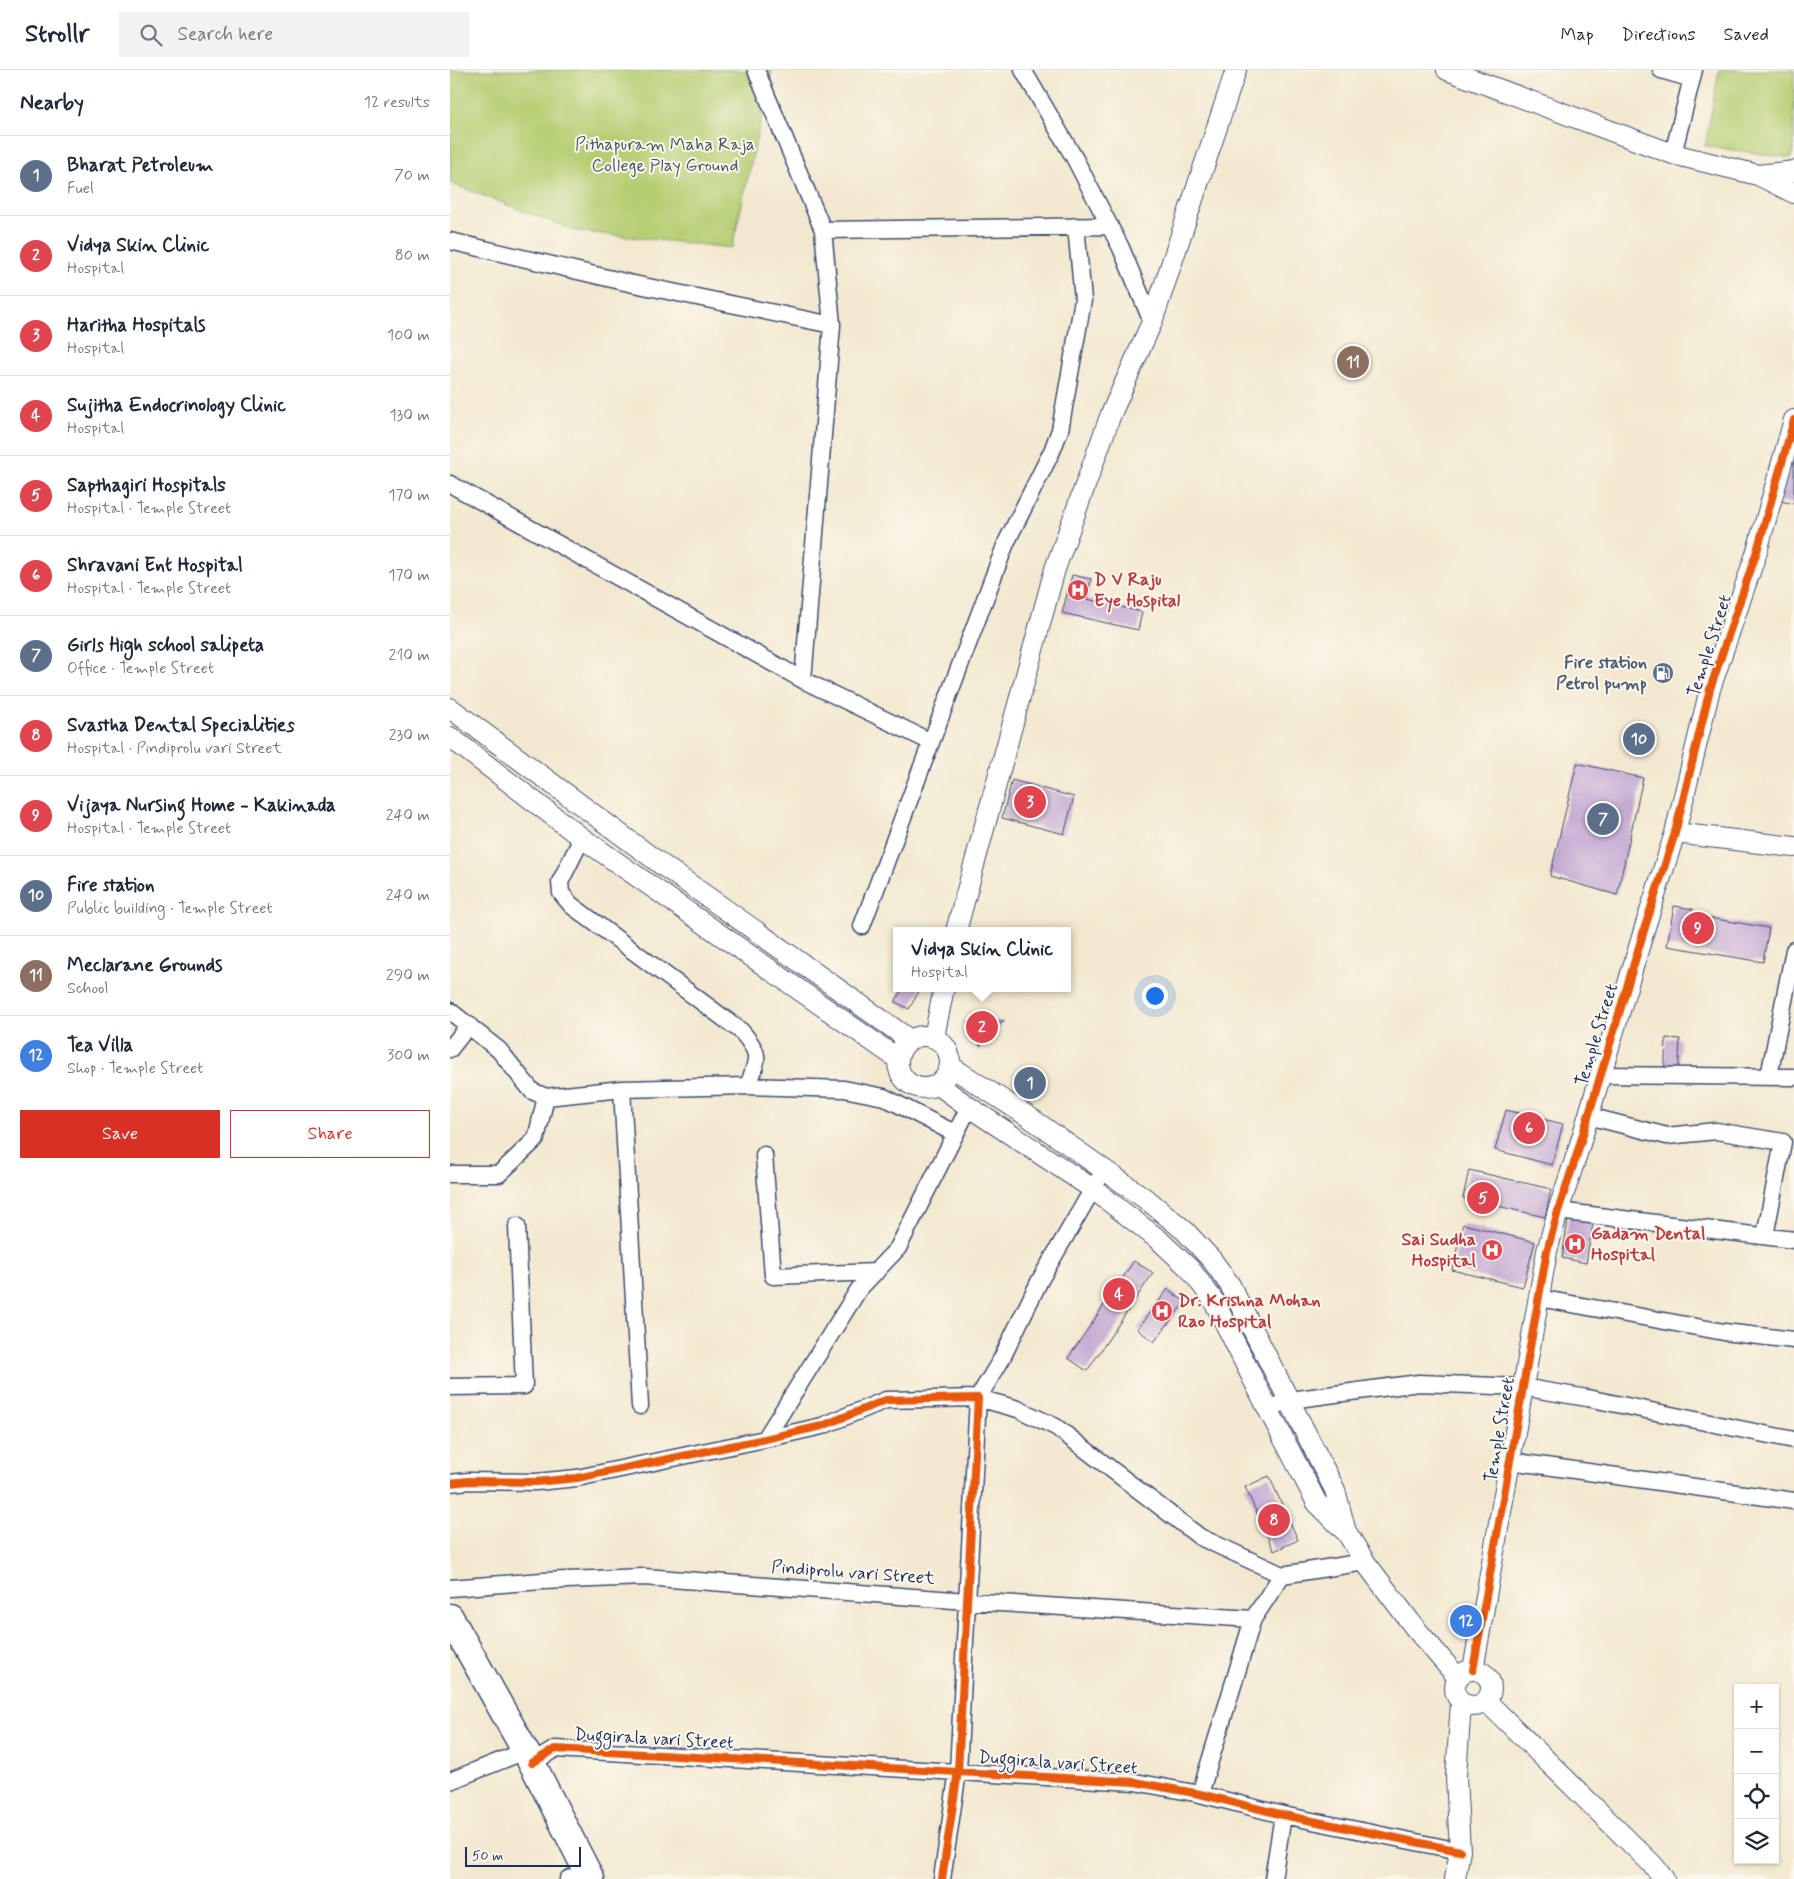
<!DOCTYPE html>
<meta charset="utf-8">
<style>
:root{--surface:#fff;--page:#f2f2f3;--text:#1f2937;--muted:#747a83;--line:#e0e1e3;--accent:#d93025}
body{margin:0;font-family:Mynerve,sans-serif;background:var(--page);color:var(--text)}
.controls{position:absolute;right:15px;bottom:15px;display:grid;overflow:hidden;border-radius:0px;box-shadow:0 1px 4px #0004}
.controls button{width:45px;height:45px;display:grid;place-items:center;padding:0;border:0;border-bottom:1px solid var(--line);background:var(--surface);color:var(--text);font:25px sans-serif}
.scale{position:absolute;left:15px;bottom:12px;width:116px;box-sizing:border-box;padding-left:5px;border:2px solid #1b2f5e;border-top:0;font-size:14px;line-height:18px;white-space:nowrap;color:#1b2f5e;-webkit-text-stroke:4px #fbf7ec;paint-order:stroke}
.you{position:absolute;left:704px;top:925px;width:18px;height:18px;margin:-12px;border:4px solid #fff;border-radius:50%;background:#1a73e8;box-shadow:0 0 0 8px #1a73e833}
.badge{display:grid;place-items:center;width:32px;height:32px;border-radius:50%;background:var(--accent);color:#fff;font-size:16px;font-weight:700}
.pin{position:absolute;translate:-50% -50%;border:2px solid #fff;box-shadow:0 1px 5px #0006}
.popup{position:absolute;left:443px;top:857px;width:178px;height:65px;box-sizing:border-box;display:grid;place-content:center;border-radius:0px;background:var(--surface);filter:drop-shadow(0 1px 4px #0005);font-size:16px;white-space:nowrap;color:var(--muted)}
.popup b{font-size:19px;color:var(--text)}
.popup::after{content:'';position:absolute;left:50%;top:100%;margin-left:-10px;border:10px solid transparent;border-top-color:var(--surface)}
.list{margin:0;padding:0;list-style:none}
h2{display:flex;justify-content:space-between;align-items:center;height:65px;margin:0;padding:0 20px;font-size:21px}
h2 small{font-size:16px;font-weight:400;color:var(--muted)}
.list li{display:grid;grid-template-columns:32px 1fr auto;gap:15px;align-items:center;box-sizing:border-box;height:80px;padding:0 20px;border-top:1px solid var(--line)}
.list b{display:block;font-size:19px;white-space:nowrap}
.list p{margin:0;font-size:16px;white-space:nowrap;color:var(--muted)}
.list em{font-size:16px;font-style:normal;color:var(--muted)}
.actions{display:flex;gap:10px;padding:15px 20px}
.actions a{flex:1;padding:11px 0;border:1px solid var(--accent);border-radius:0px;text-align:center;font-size:18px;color:var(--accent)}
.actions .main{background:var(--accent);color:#fff}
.icon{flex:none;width:28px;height:28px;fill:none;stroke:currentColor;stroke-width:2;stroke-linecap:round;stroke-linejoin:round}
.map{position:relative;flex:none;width:1344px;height:1809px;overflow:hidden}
header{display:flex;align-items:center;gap:30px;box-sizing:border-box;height:70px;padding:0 25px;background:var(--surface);border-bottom:1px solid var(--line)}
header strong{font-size:24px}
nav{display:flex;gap:28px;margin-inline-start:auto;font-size:18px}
.search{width:350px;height:45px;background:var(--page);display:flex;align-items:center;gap:12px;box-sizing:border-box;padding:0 18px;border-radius:0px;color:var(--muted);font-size:19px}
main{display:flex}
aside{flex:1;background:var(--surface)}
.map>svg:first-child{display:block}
.green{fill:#b6ce72;stroke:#687e68}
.building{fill:#c3a8d3}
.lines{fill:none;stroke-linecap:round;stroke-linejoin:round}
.minor-casing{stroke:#3b4b6f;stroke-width:19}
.tertiary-casing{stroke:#3b4b6f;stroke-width:22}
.primary-casing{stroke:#3b4b6f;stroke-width:29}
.minor{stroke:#fff;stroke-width:16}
.tertiary{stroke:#fff;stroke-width:20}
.primary{stroke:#fff;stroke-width:26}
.cycleway-casing{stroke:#fbf7ec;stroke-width:11}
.cycleway{stroke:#e8590c;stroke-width:8}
.labels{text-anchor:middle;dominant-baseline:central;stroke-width:4;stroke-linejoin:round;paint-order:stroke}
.park-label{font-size:18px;fill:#425763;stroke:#fbf7ec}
.health-label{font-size:18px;font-weight:bold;fill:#be3a42;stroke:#fbf7ec;text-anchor:start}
.street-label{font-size:18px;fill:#1b2f5e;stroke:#fbf7ec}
.service-label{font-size:18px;font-weight:bold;fill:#4e5e75;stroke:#fbf7ec;text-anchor:end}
</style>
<header>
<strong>Strollr</strong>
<div class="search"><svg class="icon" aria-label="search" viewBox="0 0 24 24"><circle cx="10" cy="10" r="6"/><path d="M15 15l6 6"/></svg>Search here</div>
<nav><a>Map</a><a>Directions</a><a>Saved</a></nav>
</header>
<main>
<aside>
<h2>Nearby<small>12 results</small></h2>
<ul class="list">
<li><span class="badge" style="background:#5c6f8a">1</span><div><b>Bharat Petroleum</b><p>Fuel</p></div><em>70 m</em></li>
<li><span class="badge" style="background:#e0444e">2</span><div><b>Vidya Skin Clinic</b><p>Hospital</p></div><em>80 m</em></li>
<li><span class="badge" style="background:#e0444e">3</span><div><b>Haritha Hospitals</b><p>Hospital</p></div><em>100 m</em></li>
<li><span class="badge" style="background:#e0444e">4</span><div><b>Sujitha Endocrinology Clinic</b><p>Hospital</p></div><em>130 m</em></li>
<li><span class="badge" style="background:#e0444e">5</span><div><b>Sapthagiri Hospitals</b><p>Hospital · Temple Street</p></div><em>170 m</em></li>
<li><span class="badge" style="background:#e0444e">6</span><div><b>Shravani Ent Hospital</b><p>Hospital · Temple Street</p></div><em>170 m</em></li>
<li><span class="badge" style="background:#5c6f8a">7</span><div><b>Girls High school salipeta</b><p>Office · Temple Street</p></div><em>210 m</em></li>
<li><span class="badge" style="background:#e0444e">8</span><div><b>Svastha Dental Specialities</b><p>Hospital · Pindiprolu vari Street</p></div><em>230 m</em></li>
<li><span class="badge" style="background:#e0444e">9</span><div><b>Vijaya Nursing Home - Kakinada</b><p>Hospital · Temple Street</p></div><em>240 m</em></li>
<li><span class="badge" style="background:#5c6f8a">10</span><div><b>Fire station</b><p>Public building · Temple Street</p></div><em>240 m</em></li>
<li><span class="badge" style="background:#8d6e63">11</span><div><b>Meclarane Grounds</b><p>School</p></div><em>290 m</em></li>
<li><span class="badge" style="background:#3f7fe0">12</span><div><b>Tea Villa</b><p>Shop · Temple Street</p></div><em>300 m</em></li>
</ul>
<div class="actions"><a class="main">Save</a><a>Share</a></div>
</aside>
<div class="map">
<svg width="1344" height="1809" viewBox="0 0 1344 1809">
<rect width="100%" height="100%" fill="#fbf7ec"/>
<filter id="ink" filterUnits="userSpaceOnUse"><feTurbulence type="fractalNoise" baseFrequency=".02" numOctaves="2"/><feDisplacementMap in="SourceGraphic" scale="10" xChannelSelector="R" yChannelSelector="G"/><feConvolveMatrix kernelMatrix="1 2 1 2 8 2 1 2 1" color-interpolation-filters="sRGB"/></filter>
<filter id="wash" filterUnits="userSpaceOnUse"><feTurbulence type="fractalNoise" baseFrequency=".0096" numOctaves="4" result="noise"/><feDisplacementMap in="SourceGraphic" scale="20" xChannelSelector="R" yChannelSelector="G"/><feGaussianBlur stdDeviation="1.12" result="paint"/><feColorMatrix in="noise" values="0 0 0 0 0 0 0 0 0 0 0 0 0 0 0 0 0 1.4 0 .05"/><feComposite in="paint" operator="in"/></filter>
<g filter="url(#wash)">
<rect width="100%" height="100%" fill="#f3e8cf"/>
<path class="green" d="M0 0H322L282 178 126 161 0 113Z
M1269 0H1344V76L1341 88 1255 76Z"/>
<g id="blocks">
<path class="building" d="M1337 391 1344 393V434L1331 431Z
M622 505 641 509 637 529 692 542 688 560 612 543Z
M1127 693 1193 708 1167 825 1100 806Z
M562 710 624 727 614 764 552 748Z
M1224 836 1243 839 1242 845 1319 858 1313 892 1217 876Z
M453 918H471L459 939 445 932Z
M554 951 530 976 517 952Z
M1216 968 1230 969 1228 1010 1214 1009Z
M1056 1040 1113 1054 1102 1095 1045 1080Z
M1019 1100 1101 1119 1095 1147 1013 1128Z
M1119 1144 1144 1148 1136 1193 1112 1188Z
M1013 1154 1085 1172 1073 1217 1002 1200Z
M684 1191 703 1203 637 1301 618 1288Z
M718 1219 735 1232 704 1272 687 1259Z
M819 1406 848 1470 824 1481 795 1417Z"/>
</g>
</g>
<g filter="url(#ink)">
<use href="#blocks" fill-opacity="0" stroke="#3b4b6f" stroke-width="1"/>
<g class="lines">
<g class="minor-casing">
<path id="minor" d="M306 0 373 160 382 255 353 610
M573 0 625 89 671 178 702 252
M1211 0 1242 9
M1223 84 1244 0
M373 160 660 156
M0 171 179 213 382 255
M0 414 353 610 481 672
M132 768 110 812 111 823 121 835 291 961C312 985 308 988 298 1016
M412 856 556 473 602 381 610 360 633 230 626 156
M0 941 49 980 82 1021 96 1027 172 1019 298 1016 394 1019 434 1027 504 1063
M0 979 19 955
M1151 1005 1344 1007
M1319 1006 1344 880
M172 1019 190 1336
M1138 1046 1217 1066 1266 1061 1333 1072 1315 1166
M314 1085 323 1206 426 1202
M0 1104H49L86 1069 96 1027
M648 1110 590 1210 551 1290 528 1328 568 1339 606 1357 750 1467 832 1505
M1108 1141 1344 1170
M1089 1228 1274 1262 1344 1270
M0 1317 74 1316 67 1156
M818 1339 840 1330 969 1313 1072 1317 1137 1328 1344 1370
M315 1369 409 1219 448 1178 519 1037
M1060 1391 1344 1431
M0 1413 19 1411 86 1412 127 1408 315 1369 372 1356 436 1330 528 1328 508 1701 492 1809
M0 1518 92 1511 194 1507 517 1531 803 1549
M82 1693 105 1679 685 1712 750 1724 833 1745 1010 1781
M0 1711 75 1681
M750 1724 803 1549 832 1505 915 1492
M118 1809 137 1801
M823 1809 833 1745"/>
</g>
<g class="tertiary-casing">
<path id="tertiary" d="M997 0 1223 84 1308 105 1344 123
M1308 105 1344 101
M0 638 208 792 460 970
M0 667 132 768 448 989
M1225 763 1344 777
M506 861 605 499 661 344 702 252 786 0
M448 992a26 26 0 1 1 52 0a26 26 0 1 1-52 0Z
M484 967 494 918
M500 996 579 1047 700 1132 735 1161 762 1190 780 1215 885 1420 896 1462
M487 1014 519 1037 643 1119 709 1170 740 1199 764 1231 818 1339 867 1433 897 1463 915 1492 965 1558 1008 1608
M1005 1618a18 18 0 1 1 36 0a18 18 0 1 1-36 0Z
M1023 1600 1097 1181 1108 1141 1127 1084 1195 857 1225 763 1260 619 1307 481 1344 350
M1036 1631 1203 1795 1214 1809
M1005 1809 1010 1781 1006 1707 1011 1632"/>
</g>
<g class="primary-casing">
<path id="primary" d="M0 1547 82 1693 141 1809"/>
</g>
<use href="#minor" class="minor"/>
<use href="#tertiary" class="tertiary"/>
<use href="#primary" class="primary"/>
<g class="cycleway-casing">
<path id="cycleway" d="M0 1413 19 1411 86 1412 127 1408 315 1369 372 1356 436 1330 528 1328 508 1701 492 1809
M1023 1600 1097 1181 1108 1141 1127 1084 1195 857 1225 763 1260 619 1307 481 1344 350
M82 1693 105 1679 685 1712 750 1724 833 1745 1010 1781"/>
</g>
<use href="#cycleway" class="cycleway"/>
</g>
</g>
<defs>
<g id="hospital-disc" transform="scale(1.125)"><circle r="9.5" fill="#e0444e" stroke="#fbf7ec"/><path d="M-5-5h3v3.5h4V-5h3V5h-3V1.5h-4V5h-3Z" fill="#fff"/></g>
<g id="fuel-disc" transform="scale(1.125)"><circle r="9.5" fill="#5c6f8a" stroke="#fbf7ec"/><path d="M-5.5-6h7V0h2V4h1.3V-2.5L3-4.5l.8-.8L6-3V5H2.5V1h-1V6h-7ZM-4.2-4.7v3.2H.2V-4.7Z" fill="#fff"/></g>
</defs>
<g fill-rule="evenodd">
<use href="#hospital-disc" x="628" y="520"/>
<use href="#fuel-disc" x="1213" y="603"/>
<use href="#hospital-disc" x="1125" y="1174"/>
<use href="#hospital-disc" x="1042" y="1180"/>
<use href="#hospital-disc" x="712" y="1241"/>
</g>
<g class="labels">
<g class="park-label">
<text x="215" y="75">Pithapuram Maha Raja<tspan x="215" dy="21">College Play Ground</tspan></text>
</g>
<g class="health-label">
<text x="644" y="510">D V Raju<tspan x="644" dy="21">Eye Hospital</tspan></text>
<text x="1141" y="1164">Gadam Dental<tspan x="1141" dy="21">Hospital</tspan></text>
<text x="1026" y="1170" text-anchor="end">Sai Sudha<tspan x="1026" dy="21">Hospital</tspan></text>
<text x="728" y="1231">Dr. Krishna Mohan<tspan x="728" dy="21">Rao Hospital</tspan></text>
</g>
<g class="street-label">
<text transform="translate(1260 576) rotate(-72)">Temple Street</text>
<text transform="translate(1147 965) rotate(-73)">Temple Street</text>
<text transform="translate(1050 1360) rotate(-80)">Temple Street</text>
<text transform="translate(403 1503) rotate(4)">Pindiprolu vari Street</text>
<text transform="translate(204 1669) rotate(3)">Duggirala vari Street</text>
<text transform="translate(608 1693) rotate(4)">Duggirala vari Street</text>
</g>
<g class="service-label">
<text x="1197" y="593">Fire station<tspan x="1197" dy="21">Petrol pump</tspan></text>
</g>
</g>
</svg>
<div class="controls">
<button>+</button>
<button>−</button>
<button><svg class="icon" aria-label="locate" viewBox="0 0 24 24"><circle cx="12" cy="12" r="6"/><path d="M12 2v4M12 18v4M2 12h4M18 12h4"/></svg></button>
<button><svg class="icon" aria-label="layers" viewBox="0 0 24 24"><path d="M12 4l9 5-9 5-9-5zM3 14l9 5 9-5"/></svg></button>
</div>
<div class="scale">50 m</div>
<div class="you"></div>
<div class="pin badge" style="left:580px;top:1013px;background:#5c6f8a">1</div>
<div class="pin badge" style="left:532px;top:957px;background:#e0444e">2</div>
<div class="popup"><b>Vidya Skin Clinic</b>Hospital</div>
<div class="pin badge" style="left:580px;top:732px;background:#e0444e">3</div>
<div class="pin badge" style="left:669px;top:1224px;background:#e0444e">4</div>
<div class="pin badge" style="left:1033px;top:1128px;background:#e0444e">5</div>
<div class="pin badge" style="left:1079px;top:1058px;background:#e0444e">6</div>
<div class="pin badge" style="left:1153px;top:749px;background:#5c6f8a">7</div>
<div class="pin badge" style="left:824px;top:1450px;background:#e0444e">8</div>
<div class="pin badge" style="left:1248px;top:858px;background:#e0444e">9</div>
<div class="pin badge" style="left:1189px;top:669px;background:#5c6f8a">10</div>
<div class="pin badge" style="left:903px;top:292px;background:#8d6e63">11</div>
<div class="pin badge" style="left:1016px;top:1551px;background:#3f7fe0">12</div>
</div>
</main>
